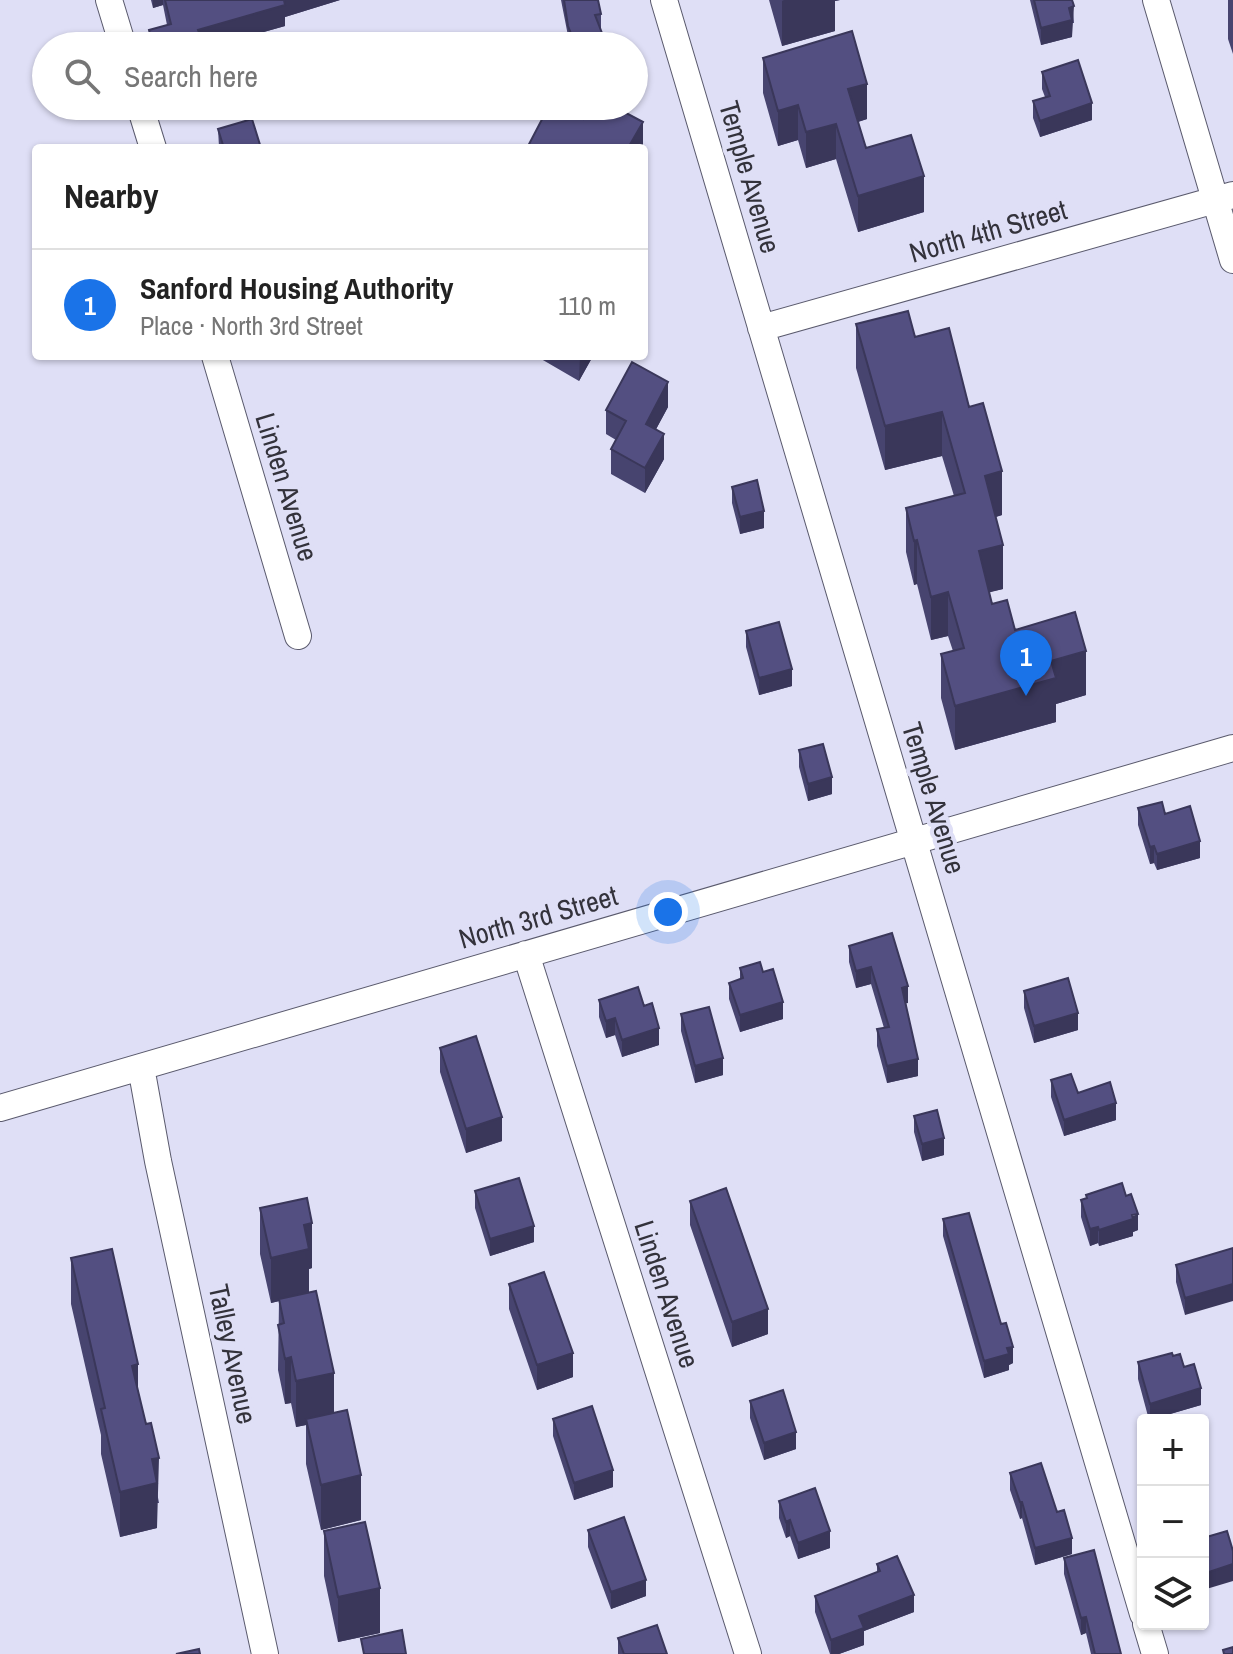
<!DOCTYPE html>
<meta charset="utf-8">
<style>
:root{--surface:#fff;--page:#f2f2f2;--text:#222;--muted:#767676;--line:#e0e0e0;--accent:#1a73e8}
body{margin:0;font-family:"Archivo Narrow",sans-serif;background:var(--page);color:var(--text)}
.controls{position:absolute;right:24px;bottom:24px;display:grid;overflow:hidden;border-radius:8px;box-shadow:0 2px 6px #0004}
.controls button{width:72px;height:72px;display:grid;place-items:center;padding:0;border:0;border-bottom:2px solid var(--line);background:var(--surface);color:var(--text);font:40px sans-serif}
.you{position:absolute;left:668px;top:912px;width:28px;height:28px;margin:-20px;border:6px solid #fff;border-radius:50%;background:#1a73e8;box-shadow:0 0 0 12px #1a73e833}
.badge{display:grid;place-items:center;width:52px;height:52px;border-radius:50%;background:var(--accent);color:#fff;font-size:26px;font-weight:700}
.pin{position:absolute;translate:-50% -66px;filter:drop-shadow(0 2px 4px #0008)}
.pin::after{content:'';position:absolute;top:42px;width:28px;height:24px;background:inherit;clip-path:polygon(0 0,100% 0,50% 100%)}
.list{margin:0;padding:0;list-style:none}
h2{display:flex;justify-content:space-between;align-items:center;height:104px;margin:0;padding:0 32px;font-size:34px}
h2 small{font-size:26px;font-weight:400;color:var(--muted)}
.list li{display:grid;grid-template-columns:52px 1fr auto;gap:24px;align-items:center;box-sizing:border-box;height:112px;padding:0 32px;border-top:2px solid var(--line)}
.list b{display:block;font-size:30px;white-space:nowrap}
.list p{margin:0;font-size:26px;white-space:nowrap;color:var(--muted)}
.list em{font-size:26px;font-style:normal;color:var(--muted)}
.icon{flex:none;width:44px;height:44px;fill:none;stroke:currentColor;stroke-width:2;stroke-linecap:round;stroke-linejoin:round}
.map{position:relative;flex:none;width:1233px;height:1654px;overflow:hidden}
.search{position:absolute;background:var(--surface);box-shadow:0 2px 6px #0004;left:32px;top:32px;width:616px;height:88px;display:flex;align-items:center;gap:20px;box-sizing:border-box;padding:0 28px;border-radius:44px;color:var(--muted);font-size:30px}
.panel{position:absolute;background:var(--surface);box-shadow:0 2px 6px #0004;left:32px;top:144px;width:616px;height:216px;border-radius:8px}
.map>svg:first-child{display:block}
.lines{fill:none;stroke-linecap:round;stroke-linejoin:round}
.minor-casing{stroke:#5a5a6d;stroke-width:28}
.minor{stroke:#fff;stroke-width:26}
.wall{fill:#47446f}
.shaded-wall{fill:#3a375a}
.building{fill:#534f81;stroke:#3a375a;stroke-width:2}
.labels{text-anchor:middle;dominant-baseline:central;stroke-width:8;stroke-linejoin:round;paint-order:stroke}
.street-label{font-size:28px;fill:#33323b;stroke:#dfdff6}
</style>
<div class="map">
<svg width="1233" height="1654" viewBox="0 0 1233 1654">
<rect width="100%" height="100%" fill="#dfdff6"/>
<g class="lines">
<g class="minor-casing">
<path id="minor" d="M109 0 123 46
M664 0 1143 1614
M1156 0 1233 260
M140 106 153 148
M761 328 1233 195
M215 356 298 636
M526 954 748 1654
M141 1067 158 1161 265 1654
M0 1108 1233 748
M1146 1624 1155 1654"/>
</g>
<use href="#minor" class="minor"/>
</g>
<path class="wall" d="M151 0H340L285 17V26L215 46H149V30L167 25 163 5 153 8Z
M561 0H598L601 14V30L607 46H570Z
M769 0H840L835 1V31L782 46Z
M1030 0H1072L1074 23H1072V37L1041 45Z
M1228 0H1233V54L1228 39Z
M763 58 867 119 858 122 866 148 924 212 858 232 836 159 806 168 798 140 778 146 763 93Z
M1042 72 1092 120 1040 137 1033 118V101L1045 97 1042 89Z
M218 129 261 148 219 147Z
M856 324 915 337 969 407 1002 515 996 517 1003 589 989 592 992 604 1015 630 1086 695 1056 704V722L955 750 941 698V654L953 651 948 636 931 640 917 584 914 585 906 552V508L954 496 942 456 885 470 856 368Z
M536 356H593L579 381Z
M668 407 656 429 664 459 645 493 611 474V449L616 440 606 434V410Z
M732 487 764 528 740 534 732 503Z
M746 631 792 686 759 695 746 647Z
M799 750 832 794 808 801 799 767Z
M1138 808 1165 814 1200 858 1157 870 1154 863 1150 864 1138 825Z
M849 946 908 1003H906L918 1076 887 1083 877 1046V1029L884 1028 871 984 856 988 849 962Z
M740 968 783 1019 740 1032 729 999V983L740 979Z
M1024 991 1078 1030 1034 1043 1024 1008Z
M599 1000 644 1006 659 1045 622 1057 615 1035 606 1038 599 1017Z
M681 1014 723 1075 695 1083 681 1031Z
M440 1048 502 1141 466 1153 440 1072Z
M1051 1080 1078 1093 1116 1120 1064 1136 1051 1097Z
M914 1116 944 1155 922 1161 914 1132Z
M475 1191 534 1242 490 1256 475 1208Z
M1086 1195 1138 1230 1133 1232V1236L1099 1246 1098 1243 1090 1246 1081 1217V1200L1086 1198Z
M690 1201 768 1334 732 1347 690 1225Z
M260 1208 312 1268 309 1269V1292L334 1412 361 1520 321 1530 306 1464V1425L296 1427 291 1403 285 1404 278 1370 279 1301 271 1303 260 1254Z
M943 1219 1013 1363 1009 1365V1370L984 1378 943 1236Z
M1233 1248 1185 1315 1176 1282V1265Z
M71 1258 138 1390 159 1503H157V1528L120 1537 101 1454V1435L71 1304Z
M509 1284 573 1377 537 1390 509 1309Z
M1173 1356 1184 1367 1201 1405 1149 1420 1138 1379V1362Z
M750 1401 796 1449 764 1460 750 1418Z
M553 1419 613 1487 574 1500 553 1436Z
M1010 1473 1072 1554 1035 1565 1022 1518 1020 1519 1010 1490Z
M779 1501 830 1548 798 1559 790 1536 786 1538 779 1518Z
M588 1530 646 1596 611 1609 588 1547Z
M324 1531 380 1633 338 1642 324 1576Z
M1064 1558 1121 1654H1091L1086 1633 1081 1635 1064 1574Z
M877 1564 914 1612 864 1631V1645L839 1654H830L815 1612V1596L877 1573Z
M618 1638 667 1654H618Z"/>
<path class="shaded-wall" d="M153 0H163V5L153 8Z
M283 0H340L285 17V26L215 46H177V41L198 30Z
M784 0H840L835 1V31L782 46V1Z
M1074 6 1072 37 1041 45V28L1069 8Z
M867 84V119L848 125V89Z
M1092 103V120L1040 137V121Z
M798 105V140L778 146V111Z
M643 122V147L628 148Z
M836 124V159L806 168V132Z
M924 176V212L858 232V196Z
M580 356H593L579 381Z
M668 382V407L646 448V424Z
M942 412V456L885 470V426Z
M664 434V459L645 493V468Z
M1002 471V515L985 520V476Z
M764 511V528L740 534V517Z
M917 540V584L914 585V541Z
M1003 545V589L979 595V551Z
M948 592V636L931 640V597Z
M1086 651V695L1056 704V722L955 750V706L1051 661Z
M792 669V686L759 695V678Z
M832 777V794L808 801V784Z
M1200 841V858L1157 870V854Z
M1154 846V863L1150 864V847Z
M871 967V984L856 988V971Z
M908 986V1003L902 1004V988Z
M783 1002V1019L740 1032V1015Z
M1078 1013V1030L1034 1043V1026Z
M615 1018V1035L606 1038V1021Z
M659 1028V1045L622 1057V1040Z
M723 1058V1075L695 1083V1066Z
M918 1059V1076L887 1083V1066Z
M1116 1103V1120L1064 1136V1120Z
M502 1117V1141L466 1153V1129Z
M944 1138V1155L922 1161V1144Z
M1138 1214V1230L1133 1232V1236L1099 1246V1230Z
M312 1223V1268L309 1269V1294L271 1303V1258L304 1225Z
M534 1226V1242L490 1256V1239Z
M1098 1227V1243L1090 1246V1229Z
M1233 1284V1301L1185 1315V1298Z
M768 1309V1334L732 1347V1322Z
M1013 1347V1363L1009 1365V1370L984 1378V1361L1007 1348Z
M573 1353V1377L537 1390V1365Z
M291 1357V1403L285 1404V1359Z
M138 1364V1410L132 1366Z
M334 1373V1418L306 1419V1425L296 1427V1381Z
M1201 1388V1405L1150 1420V1404Z
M796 1432V1449L764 1460V1443Z
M159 1458 157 1528 120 1537V1492L152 1459Z
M613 1470V1487L574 1500V1483Z
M361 1475V1520L321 1530V1485Z
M1020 1502H1022V1518L1020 1519Z
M790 1520V1536L786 1538V1522Z
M830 1531V1548L798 1559V1543Z
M1072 1538V1554L1035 1565V1548Z
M1233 1564V1581L1203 1590V1574Z
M646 1580V1596L611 1609V1592Z
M380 1588V1633L338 1642V1597Z
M914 1595V1612L864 1631V1645L839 1654H831V1640L859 1616Z
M1086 1617V1633L1081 1635V1618Z"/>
<path class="building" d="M165 0H284L285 5 198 30 200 35 177 41 178 46H153L149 30 171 24Z
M564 0H598L601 14 595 15 607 46H576L568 26Z
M1034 0H1072L1074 6 1069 8 1072 20 1041 28Z
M852 31 867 84 848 89 866 148 911 135 924 176 858 196 836 124 806 132 798 105 778 111 763 58Z
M1078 60 1092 103 1040 121 1033 101 1050 96 1042 72Z
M549 106H559L583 119 590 106H613L643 122 628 148H527Z
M252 119 261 148H214L223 145 218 129Z
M908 311 915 337 949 328 969 407 983 403 1002 471 985 476 1003 545 979 551 992 604 1007 600 1015 630 1075 612 1086 651 1051 661 1056 678 955 706 941 654 964 648 948 592 931 597 917 540 914 541 906 508 965 493 942 412 885 426 856 324Z
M632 362 668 382 646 424 664 434 645 468 611 449 626 421 606 410Z
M757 480 764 511 740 517 732 487Z
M779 622 792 669 759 678 746 631Z
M823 744 832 777 808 784 799 750Z
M1162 802 1165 814 1190 806 1200 841 1157 854 1154 846 1150 847 1138 808Z
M892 933 908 986 902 988 918 1059 887 1066 877 1029 889 1027 871 967 856 971 849 946Z
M760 962 763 972 773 969 783 1002 740 1015 729 983 743 978 740 968Z
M1068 978 1078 1013 1034 1026 1024 991Z
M638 987 644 1006 652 1003 659 1028 622 1040 615 1018 606 1021 599 1000Z
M709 1007 723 1058 695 1066 681 1014Z
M476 1036 502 1117 466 1129 440 1048Z
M1071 1074 1078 1093 1110 1082 1116 1103 1064 1120 1051 1080Z
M937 1110 944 1138 922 1144 914 1116Z
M519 1178 534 1226 490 1239 475 1191Z
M1122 1183 1126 1196 1131 1194 1138 1214 1132 1215 1133 1219 1099 1230 1098 1227 1090 1229 1081 1200 1087 1198 1086 1195Z
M726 1188 768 1309 732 1322 690 1201Z
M307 1198 312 1223 304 1225 309 1249 271 1258 260 1208Z
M969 1213 1001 1324 1006 1323 1013 1347 1007 1348 1009 1354 984 1361 943 1219Z
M1233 1248V1284L1185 1298 1176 1265Z
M112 1249 138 1364 132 1366 146 1424 151 1423 159 1458 152 1459 157 1483 120 1492 101 1409 105 1408 71 1258Z
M544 1272 573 1353 537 1365 509 1284Z
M316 1291 334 1373 296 1381 291 1357 285 1359 278 1325 284 1323 279 1299Z
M1172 1353 1173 1356 1180 1354 1184 1367 1194 1364 1201 1388 1150 1404 1138 1362Z
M783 1390 796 1432 764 1443 750 1401Z
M592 1406 613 1470 574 1483 553 1419Z
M347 1410 361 1475 321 1485 306 1419Z
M1041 1463 1057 1512 1064 1510 1072 1538 1035 1548 1022 1502H1020L1010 1473Z
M815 1488 830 1531 798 1543 790 1520 786 1522 779 1501Z
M624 1517 646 1580 611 1592 588 1530Z
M365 1522 380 1588 338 1597 324 1531Z
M1227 1531 1233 1551V1564L1203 1574V1538Z
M1094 1550 1121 1654H1095L1086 1617 1081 1618 1064 1558Z
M897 1556 914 1595 859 1616 864 1628 831 1640 815 1596 880 1571 877 1564Z
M657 1625 667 1654H624L618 1638Z
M402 1630 406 1654H364L361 1639Z
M1233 1647V1654H1224L1223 1650Z
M199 1649 200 1654H176Z"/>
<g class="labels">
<g class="street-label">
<text transform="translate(750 177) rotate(74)">Temple Avenue</text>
<text transform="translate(988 231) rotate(-16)">North 4th Street</text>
<text transform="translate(287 487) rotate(73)">Linden Avenue</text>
<text transform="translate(934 798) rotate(73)">Temple Avenue</text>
<text transform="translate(538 917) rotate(-16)">North 3rd Street</text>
<text transform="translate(667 1294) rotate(72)">Linden Avenue</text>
<text transform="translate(233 1354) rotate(78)">Talley Avenue</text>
</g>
</g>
</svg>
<div class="controls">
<button>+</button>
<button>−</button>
<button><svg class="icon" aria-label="layers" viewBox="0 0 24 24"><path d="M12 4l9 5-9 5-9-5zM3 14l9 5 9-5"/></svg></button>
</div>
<div class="you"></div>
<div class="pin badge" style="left:1026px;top:696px">1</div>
<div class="search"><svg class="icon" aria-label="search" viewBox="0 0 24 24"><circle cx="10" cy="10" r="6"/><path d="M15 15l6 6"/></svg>Search here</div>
<section class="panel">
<h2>Nearby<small></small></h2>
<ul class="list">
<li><span class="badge">1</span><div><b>Sanford Housing Authority</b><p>Place · North 3rd Street</p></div><em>110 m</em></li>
</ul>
</section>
</div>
